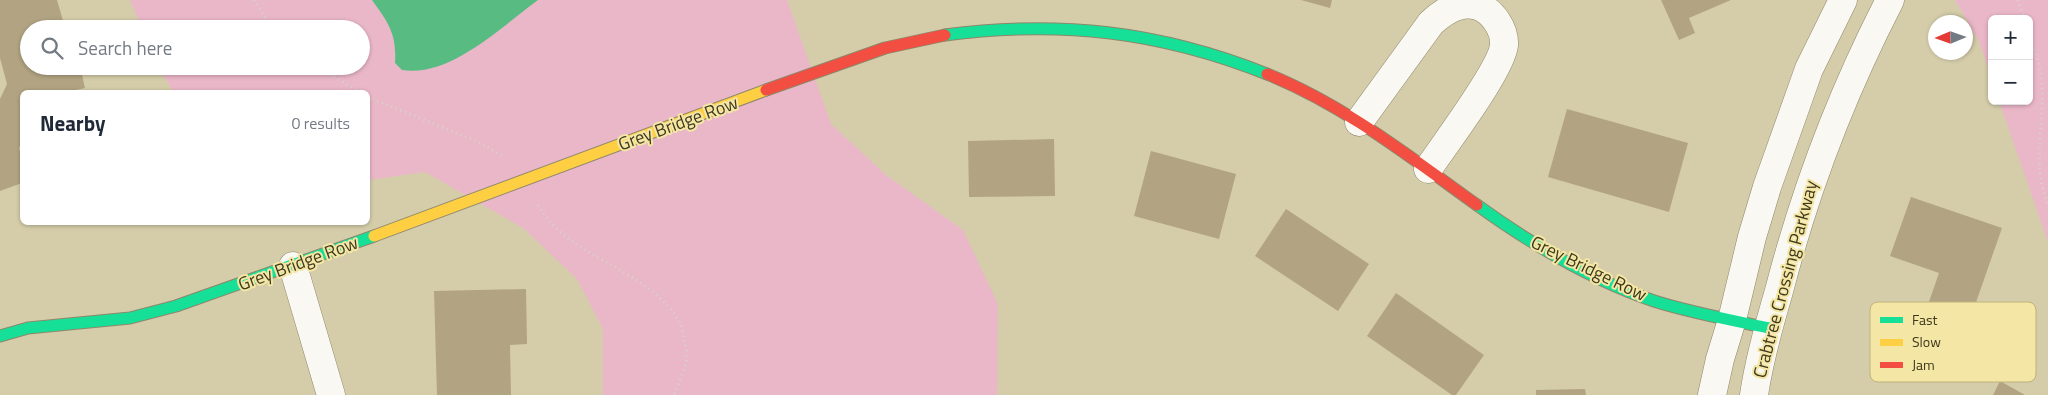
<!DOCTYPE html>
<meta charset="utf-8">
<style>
:root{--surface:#fff;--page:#f6f6f7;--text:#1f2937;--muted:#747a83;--line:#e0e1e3}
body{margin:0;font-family:"Titillium Web",sans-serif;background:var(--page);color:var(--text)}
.controls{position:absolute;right:15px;top:15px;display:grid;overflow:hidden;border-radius:8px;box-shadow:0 1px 4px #0004}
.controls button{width:45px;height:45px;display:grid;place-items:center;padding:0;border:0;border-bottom:1px solid var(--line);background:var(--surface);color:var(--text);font:25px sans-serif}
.compass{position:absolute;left:1928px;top:15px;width:45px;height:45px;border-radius:50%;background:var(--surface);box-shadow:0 1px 4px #0004;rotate:268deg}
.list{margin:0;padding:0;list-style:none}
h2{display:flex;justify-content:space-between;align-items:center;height:65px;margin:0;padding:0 20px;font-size:21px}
h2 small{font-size:16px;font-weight:400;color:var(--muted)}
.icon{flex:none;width:28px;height:28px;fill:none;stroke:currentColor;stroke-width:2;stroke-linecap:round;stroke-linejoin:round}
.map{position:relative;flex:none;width:2048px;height:395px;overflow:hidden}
.search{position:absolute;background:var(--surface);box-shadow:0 1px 4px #0004;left:20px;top:20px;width:350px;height:55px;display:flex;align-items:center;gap:12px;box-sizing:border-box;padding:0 18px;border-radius:28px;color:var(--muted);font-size:19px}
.panel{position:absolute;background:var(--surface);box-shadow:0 1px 4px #0004;left:20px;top:90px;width:350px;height:135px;border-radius:8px}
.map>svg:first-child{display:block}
.green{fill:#eab7c9}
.water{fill:#58bc82}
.building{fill:#b2a482}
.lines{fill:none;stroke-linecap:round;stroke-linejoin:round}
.street-casing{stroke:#8e876b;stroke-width:29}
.fast-casing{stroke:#8e876b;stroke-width:13}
.slow-casing{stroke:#8e876b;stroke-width:13}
.jam-casing{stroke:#8e876b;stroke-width:13}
.path{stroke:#d7d4c8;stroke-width:3;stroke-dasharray:1 4;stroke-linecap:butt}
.street{stroke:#f9f8f2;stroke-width:28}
.fast{stroke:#16e098;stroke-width:11}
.slow{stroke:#ffcf43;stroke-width:11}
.jam{stroke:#f24e42;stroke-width:11}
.labels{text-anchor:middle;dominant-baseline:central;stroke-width:4;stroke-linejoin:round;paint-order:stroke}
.street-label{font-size:18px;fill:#3e381e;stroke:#f4e6a4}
.key{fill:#f4e6a4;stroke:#bdb27c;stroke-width:1}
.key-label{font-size:14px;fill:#3e381e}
</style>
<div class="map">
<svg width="2048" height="395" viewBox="0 0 2048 395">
<rect width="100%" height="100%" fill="#d5cda9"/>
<path class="green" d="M130 0H787L831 124 886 175 963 230 998 304 997 395H603V329L577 279 523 228 425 172 368 180V92H174L157 66H361V29H142Z
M1955 0H2048V242L1999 101H2029V19H1992V79L1979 41Z"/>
<path class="water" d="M372 0H538C502 26 450 78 402 70L395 63C397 34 388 22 372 0Z"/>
<path class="building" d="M0 0H57L64 24 54 29H29V66H80L85 88 76 90V92H22V142L19 148 22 161V183L0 191V99L7 84 0 58Z
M1301 0H1332L1330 8Z
M1661 0H1731L1689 18 1695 33 1679 40Z
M1567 109 1688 143 1669 212 1548 177Z
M1054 139 1055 196 969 197 968 141Z
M1151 151 1236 174 1219 239 1134 216Z
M1911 197 2002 228 1966 331 1924 316 1939 273 1890 256Z
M1286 209 1369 264 1338 311 1255 256Z
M526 289 527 344 510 345 511 395H437L434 291Z
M1396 293 1484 355 1456 395H1452L1367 336Z
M2000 381 2025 395H1993Z
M1585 389 1586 395H1536V390Z"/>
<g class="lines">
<g class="street-casing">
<path id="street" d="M1359 122 1431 23C1444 11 1460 0 1478 6 1493 11 1505 30 1504 45 1502 69 1444 145 1428 169
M293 266 331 395
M1712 395 1720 359 1732 320 1752 237 1767 187 1809 69 1843 0
M1754 395C1759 360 1769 325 1779 291 1805 190 1842 93 1890 0"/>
</g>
<g class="fast-casing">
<path id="fast" d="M945 35C1059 20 1159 31 1267 74
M1477 205C1531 244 1591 280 1654 301 1692 313 1731 320 1769 328
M0 336 28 328 130 318 176 306 374 236"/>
</g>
<g class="slow-casing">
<path id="slow" d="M374 236 766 90"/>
</g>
<g class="jam-casing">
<path id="jam" d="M1267 74C1344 105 1410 157 1477 205
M766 90 885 48 945 35"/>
</g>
<path class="path" d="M254 0 273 29
M2018 0 2024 19
M2029 35C2034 48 2039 63 2041 76 2047 119 2030 164 2048 204
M317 66 359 92
M368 97 481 143 502 156
M538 205C570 260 646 267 679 321 682 326 683 334 684 340 685 344 687 350 687 355 687 365 678 385 674 395"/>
<use href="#street" class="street"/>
<use href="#fast" class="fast"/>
<use href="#slow" class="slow"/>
<use href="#jam" class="jam"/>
</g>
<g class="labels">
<g class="street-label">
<text transform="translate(678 123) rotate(-20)">Grey Bridge Row</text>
<text transform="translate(298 263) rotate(-20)">Grey Bridge Row</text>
<text transform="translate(1589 268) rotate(26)">Grey Bridge Row</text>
<text transform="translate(1785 279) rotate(-75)">Crabtree Crossing Parkway</text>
</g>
</g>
<rect x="1870" y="302" width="166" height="80" rx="8" class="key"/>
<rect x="1880" y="317" width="23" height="6" fill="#16e098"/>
<rect x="1880" y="339" width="23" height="7" fill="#ffcf43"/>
<rect x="1880" y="362" width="23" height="6" fill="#f24e42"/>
<g class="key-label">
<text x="1912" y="325">Fast</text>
<text x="1912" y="347">Slow</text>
<text x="1912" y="370">Jam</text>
</g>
</svg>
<div class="controls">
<button>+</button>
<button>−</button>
</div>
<svg class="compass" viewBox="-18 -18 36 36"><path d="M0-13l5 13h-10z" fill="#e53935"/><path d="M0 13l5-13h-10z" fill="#747a83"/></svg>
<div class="search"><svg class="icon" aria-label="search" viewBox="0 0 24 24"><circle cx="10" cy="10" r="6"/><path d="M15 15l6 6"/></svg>Search here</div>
<section class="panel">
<h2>Nearby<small>0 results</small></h2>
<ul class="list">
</ul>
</section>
</div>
